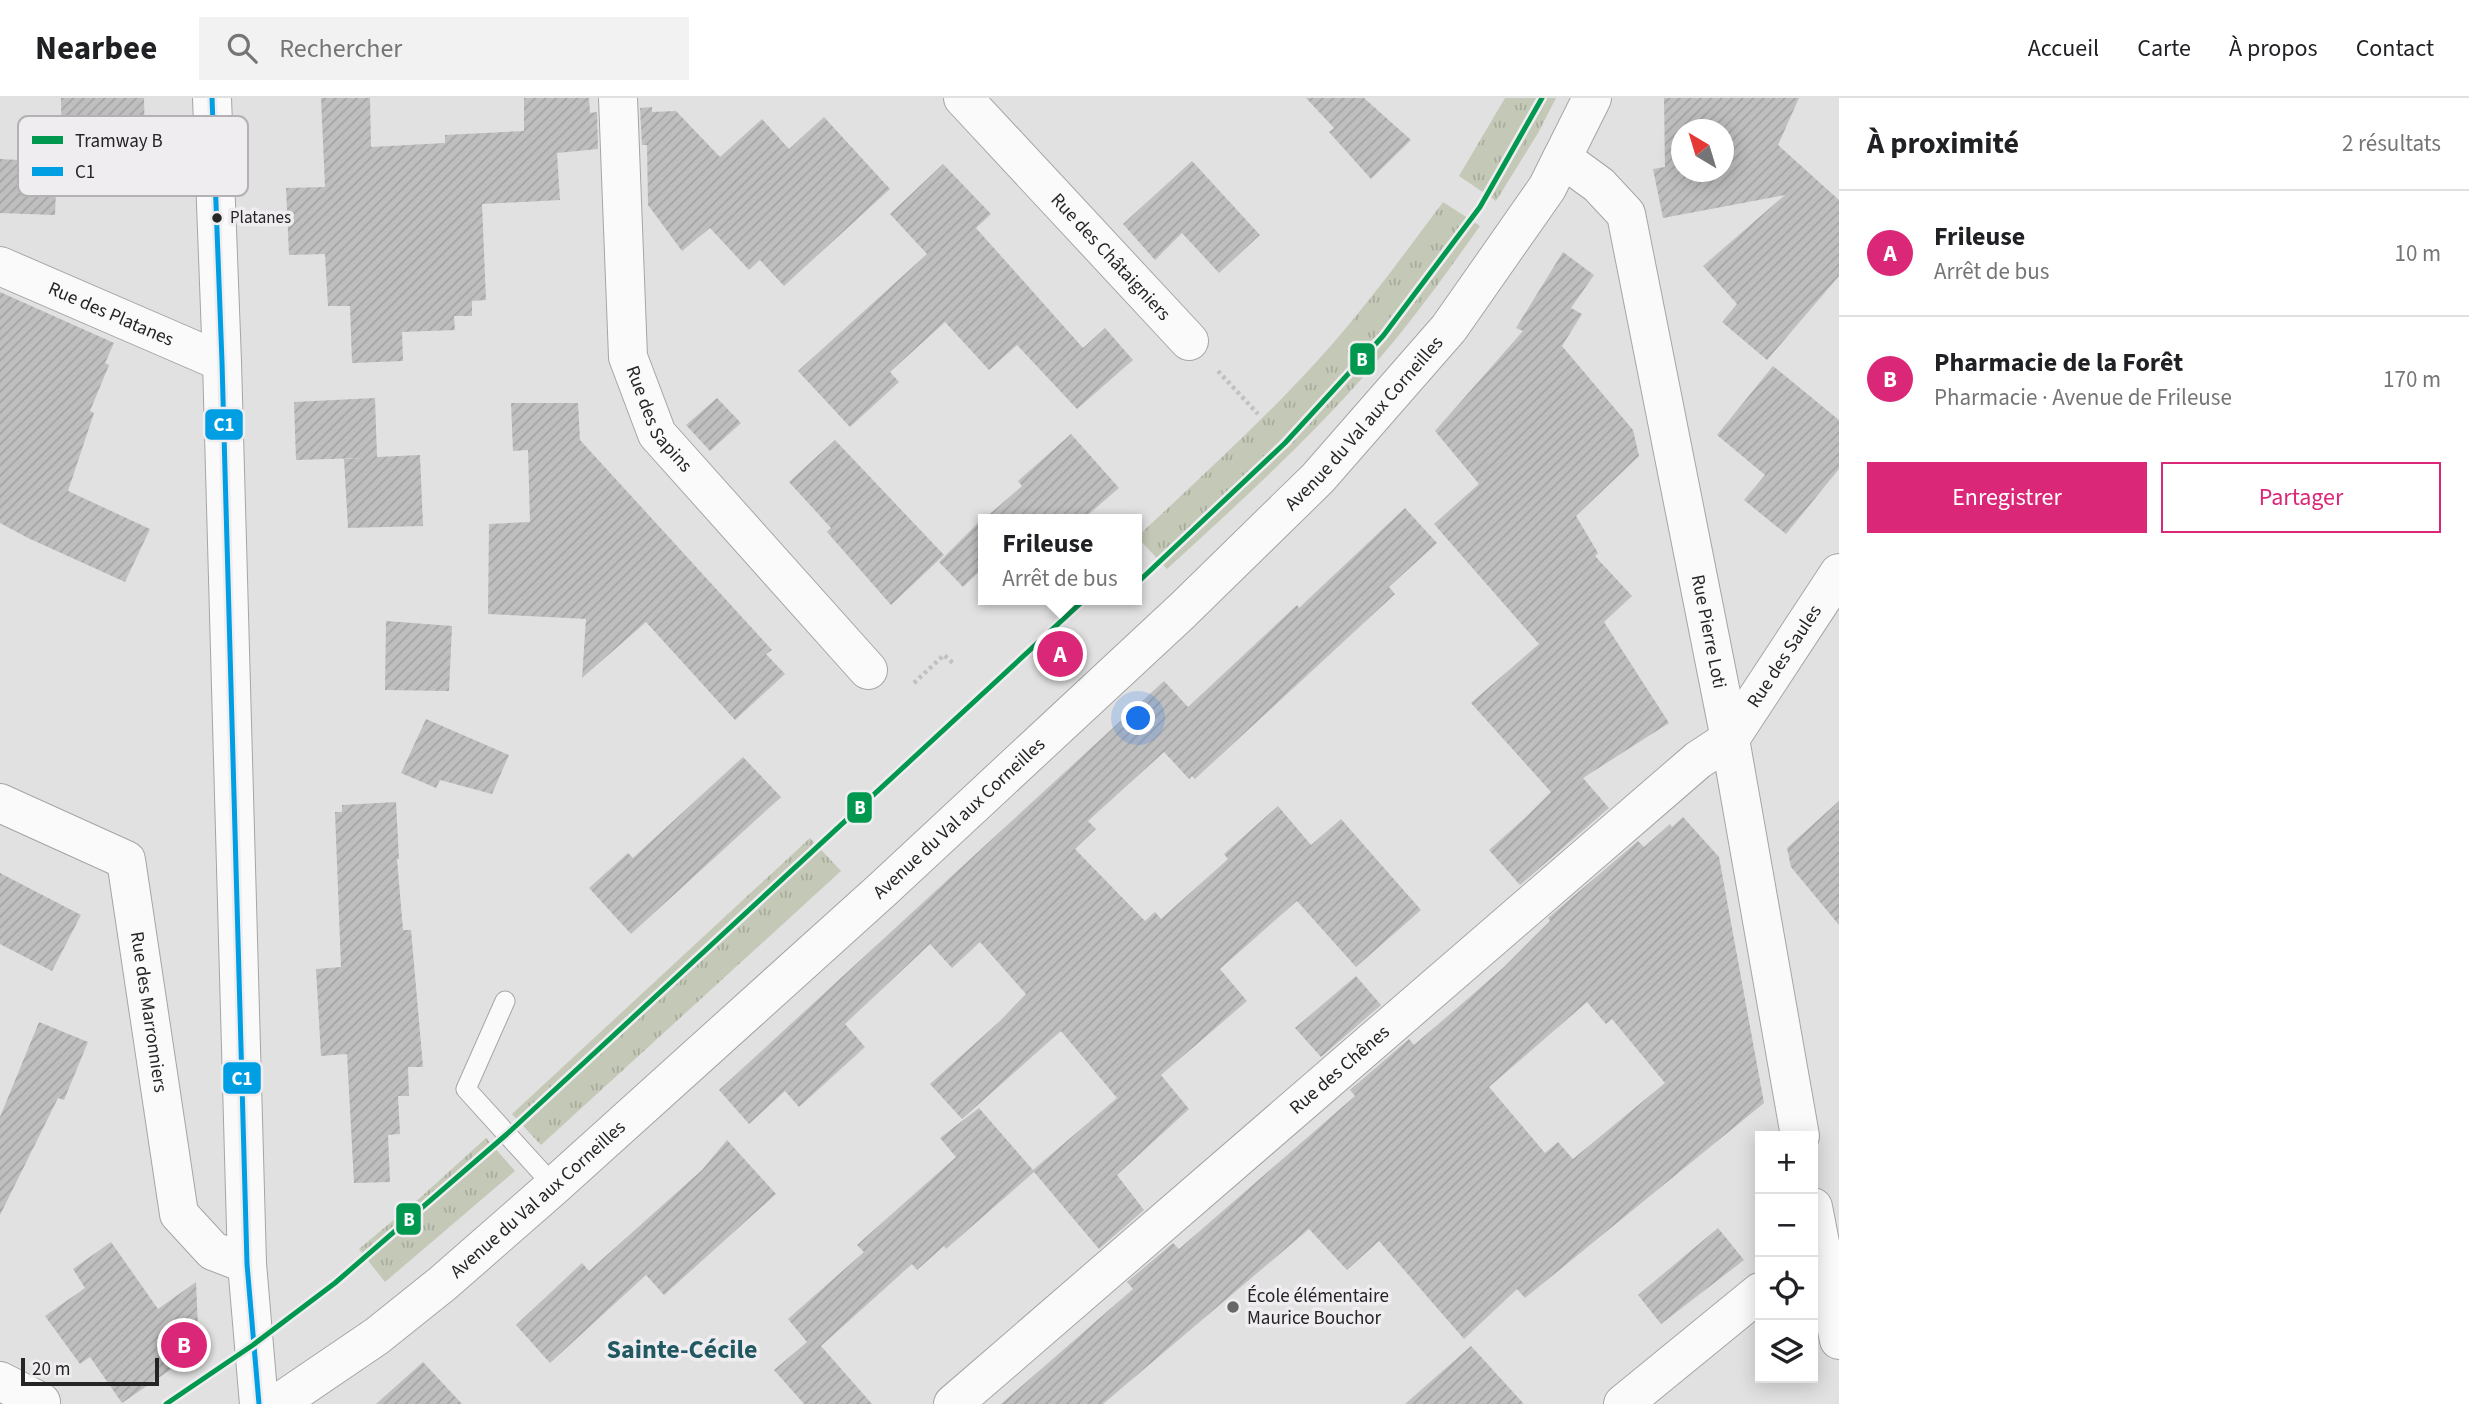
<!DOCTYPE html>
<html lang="fr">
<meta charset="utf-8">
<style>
:root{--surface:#fff;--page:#f2f2f2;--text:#202124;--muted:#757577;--line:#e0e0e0;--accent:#db2777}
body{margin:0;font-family:"Source Sans 3",sans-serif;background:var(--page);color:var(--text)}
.controls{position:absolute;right:21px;bottom:21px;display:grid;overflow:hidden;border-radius:0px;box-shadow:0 4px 18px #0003}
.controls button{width:63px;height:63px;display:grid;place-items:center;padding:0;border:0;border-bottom:2px solid var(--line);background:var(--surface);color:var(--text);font:35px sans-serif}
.compass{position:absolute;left:1671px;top:21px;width:63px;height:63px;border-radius:50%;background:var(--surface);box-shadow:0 4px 18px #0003;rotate:322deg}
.scale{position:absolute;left:21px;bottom:18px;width:138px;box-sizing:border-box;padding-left:7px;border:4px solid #262526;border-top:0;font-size:19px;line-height:24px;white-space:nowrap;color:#262526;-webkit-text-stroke:5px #f0edf0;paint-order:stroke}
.you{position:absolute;left:1139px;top:621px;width:24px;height:24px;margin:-18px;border:5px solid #fff;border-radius:50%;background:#1a73e8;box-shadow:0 0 0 10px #1a73e833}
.badge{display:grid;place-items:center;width:46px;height:46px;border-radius:50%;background:var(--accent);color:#fff;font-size:23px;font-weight:700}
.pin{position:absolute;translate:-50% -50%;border:4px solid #fff;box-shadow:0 2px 7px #0006}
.popup{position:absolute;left:978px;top:416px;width:164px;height:91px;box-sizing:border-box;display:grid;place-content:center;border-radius:0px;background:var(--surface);filter:drop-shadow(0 2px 5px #0005);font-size:23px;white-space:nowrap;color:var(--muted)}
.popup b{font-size:26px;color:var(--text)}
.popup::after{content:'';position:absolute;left:50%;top:100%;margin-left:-14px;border:14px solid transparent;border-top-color:var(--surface)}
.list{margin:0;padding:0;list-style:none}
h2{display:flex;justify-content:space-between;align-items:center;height:91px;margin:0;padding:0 28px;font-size:30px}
h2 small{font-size:23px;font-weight:400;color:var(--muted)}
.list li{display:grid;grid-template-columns:46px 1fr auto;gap:21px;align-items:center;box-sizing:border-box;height:126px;padding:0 28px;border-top:2px solid var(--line)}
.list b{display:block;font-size:26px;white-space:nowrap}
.list p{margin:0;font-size:23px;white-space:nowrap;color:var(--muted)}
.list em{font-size:23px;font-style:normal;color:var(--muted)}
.actions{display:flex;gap:14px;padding:21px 28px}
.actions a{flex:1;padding:16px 0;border:2px solid var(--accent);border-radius:0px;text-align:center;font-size:24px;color:var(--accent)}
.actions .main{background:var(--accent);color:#fff}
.icon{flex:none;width:38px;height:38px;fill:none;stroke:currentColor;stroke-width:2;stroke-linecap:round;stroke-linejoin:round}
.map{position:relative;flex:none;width:1839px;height:1306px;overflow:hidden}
header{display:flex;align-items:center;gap:42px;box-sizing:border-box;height:98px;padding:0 35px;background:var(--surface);border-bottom:2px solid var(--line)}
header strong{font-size:33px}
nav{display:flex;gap:38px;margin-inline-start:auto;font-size:24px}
.search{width:490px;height:63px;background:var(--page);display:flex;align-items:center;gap:18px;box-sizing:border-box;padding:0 24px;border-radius:0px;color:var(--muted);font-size:26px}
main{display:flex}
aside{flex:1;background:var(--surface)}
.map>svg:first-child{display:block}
.grass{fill:url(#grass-tufts)}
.building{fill:url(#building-hatch);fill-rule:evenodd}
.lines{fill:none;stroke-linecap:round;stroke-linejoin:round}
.service-casing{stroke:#a6a5a6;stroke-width:21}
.minor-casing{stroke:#a6a5a6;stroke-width:40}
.tertiary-casing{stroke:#a6a5a6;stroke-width:40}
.path{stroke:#c2c1c2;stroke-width:4.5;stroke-dasharray:3.5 3.5;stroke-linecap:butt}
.service{stroke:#fbfafb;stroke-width:19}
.minor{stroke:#fbfafb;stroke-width:38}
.tertiary{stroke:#fbfafb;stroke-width:38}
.bus-1-casing{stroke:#f0edf0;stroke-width:10}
.bus-1{stroke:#009ee3;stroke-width:5}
.tram-1-casing{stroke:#f0edf0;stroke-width:10}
.tram-1{stroke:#00984e;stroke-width:5}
.bus-dot{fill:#262526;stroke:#f0edf0;stroke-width:2.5}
.poi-dot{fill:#686768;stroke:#f0edf0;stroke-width:2.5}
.labels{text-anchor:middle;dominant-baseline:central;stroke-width:7;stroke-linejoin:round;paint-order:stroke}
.bus-label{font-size:17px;fill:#262526;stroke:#f0edf0;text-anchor:start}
.street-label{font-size:19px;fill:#262526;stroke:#f0edf0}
.poi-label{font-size:19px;fill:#262526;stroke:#f0edf0;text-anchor:start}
.district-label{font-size:26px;font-weight:bold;fill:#215963;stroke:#f0edf0}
.key{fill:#f0edf0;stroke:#b3b1b3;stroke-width:2}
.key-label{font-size:19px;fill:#262526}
.line-badge{stroke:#f0edf0;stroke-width:2.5}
.badge-label{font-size:19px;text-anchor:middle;font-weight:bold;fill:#fff}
</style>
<header>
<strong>Nearbee</strong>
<div class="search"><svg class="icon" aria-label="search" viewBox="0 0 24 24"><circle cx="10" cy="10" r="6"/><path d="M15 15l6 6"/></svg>Rechercher</div>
<nav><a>Accueil</a><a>Carte</a><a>À propos</a><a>Contact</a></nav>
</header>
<main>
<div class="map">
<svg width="1839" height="1306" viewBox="0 0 1839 1306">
<defs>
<pattern id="grass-tufts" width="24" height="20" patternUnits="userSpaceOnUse" patternTransform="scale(1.75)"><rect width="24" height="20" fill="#c4c8b7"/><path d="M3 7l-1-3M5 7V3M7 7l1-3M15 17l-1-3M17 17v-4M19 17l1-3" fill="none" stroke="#a8ac9d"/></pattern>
<pattern id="building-hatch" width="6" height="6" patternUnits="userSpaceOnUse" patternTransform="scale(1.75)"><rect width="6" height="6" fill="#c0bfc0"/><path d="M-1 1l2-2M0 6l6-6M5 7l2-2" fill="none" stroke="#a5a4a5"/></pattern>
</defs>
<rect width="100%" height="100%" fill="#e2e1e2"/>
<path class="grass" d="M1505 0H1556L1538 35 1496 103 1459 78Z
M1443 104 1480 128C1444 179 1407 230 1366 276 1304 346 1236 408 1167 471L1137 439C1205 375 1274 313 1335 243 1373 199 1408 151 1443 104Z
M810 740 841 773 541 1047 512 1016Z
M486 1040 515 1073 385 1184 359 1151 421 1099Z"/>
<path class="building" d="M61 0H144L145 45H136L137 62 62 64Z
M321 0H370L371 49 445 45V37L524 33V0H589L590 15 597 14 598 51 557 55 560 102 482 106 486 202 472 203V218H454L455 232 402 234 403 263 352 265 350 208H328L325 156 289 157 286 90 325 89Z
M1306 0H1364L1411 42 1371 81 1329 34 1334 30Z
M1664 0H1799L1778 47 1839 102V178L1767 262 1722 224 1737 206 1703 168 1785 97 1663 120 1653 71 1665 69ZM1682 32H1724V74H1682Z
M652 9V14L676 13 720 59 762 21 789 51 824 19 890 91 784 188 760 162 749 172 710 130 682 153 648 107 647 47H642L640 10Z
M0 61 57 64 55 117 0 115Z
M1192 63 1260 137 1219 175 1182 135 1155 162 1123 126Z
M943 66 991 116 976 130 1083 250 1105 230 1133 262 1077 311 1017 247 989 272 945 224 890 274 899 284 850 329 798 273 927 156 890 116Z
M1563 154 1594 177 1571 210 1582 216 1562 248 1633 332 1639 358 1576 418 1598 455 1595 458 1632 498 1604 524 1669 625 1583 680 1609 710 1520 787 1489 752 1527 718 1551 694 1471 605 1539 546 1434 426 1479 386 1435 333 1523 233 1516 230Z
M0 194 114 245 105 265 109 267 90 313 94 315 68 393 150 431 125 484 28 440 0 425Z
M1773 268 1839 322V371L1786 436 1744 402 1765 377 1717 337Z
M375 300 377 359 420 357 423 428 348 430 344 361 363 360 296 362 294 304Z
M717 300 741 325 710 353 686 327Z
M511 305H578L580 342 772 552 766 556 785 576 735 622 646 524 582 580 586 521 488 516 489 426 530 424 528 352 513 353Z
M1071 336 1119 390 1083 421H984L1022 388 1018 383Z
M835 342 944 457 891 507 827 434 831 430 789 384Z
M1405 410 1437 445 1389 489 1395 496 1195 681 1192 678 1189 681 1164 654 1088 723 1096 731 1075 751 1145 823 1155 814 1161 821 1228 761 1224 756 1278 708 1311 747 1341 721 1421 812 1356 869 1297 803 1220 871 1247 903 1161 977 1189 1011 1117 1077 1144 1112 1099 1151 1034 1074 946 1151 944 1148 917 1172 912 1166 821 1248 872 1306H804L774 1272 807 1244 788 1221 864 1154 857 1147 956 1059 940 1040 979 1010 1033 1072 1117 1000 1061 933 962 1021 930 986 1000 923 1026 896 980 844 952 870 930 846 845 926 865 949 799 1009 785 993 749 1026 719 992 1164 583 1188 609 1297 507 1299 510Z
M983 420V470L963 489 939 464Z
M386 523 452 528 449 593 385 592Z
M426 621 509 657 492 696 440 682 436 690 401 675Z
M743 659 781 699 631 836 589 790 628 755 633 760Z
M1839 703V827L1791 769 1787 750Z
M396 704 399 761H397L403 832H411L423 969H408L409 998H398L400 1036 388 1037 390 1084 354 1085 347 956 321 958 316 871 341 869 335 714H342V707Z
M1683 719 1719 759 1764 1005 1525 1200 1517 1191 1464 1241 1379 1143 1347 1172 1309 1131 1103 1306H1001L1133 1191 1127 1184 1173 1145 1179 1151 1355 998 1350 992 1409 941 1414 947 1464 904 1504 869 1550 823 1548 820 1638 743 1644 749 1670 726 1672 729ZM1587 904 1606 926 1612 921 1665 985 1573 1061 1558 1044 1545 1055 1489 989Z
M0 775 81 817 52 873 0 846Z
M1356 878 1381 907 1321 959 1295 930Z
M39 924 88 944 64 1002 58 1000 0 1117V1019Z
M727 1042 776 1096 664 1197 646 1177 550 1265 516 1227 582 1165 589 1173 702 1072Z
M1718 1130 1744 1162 1661 1226 1638 1197Z
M111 1144 158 1211 196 1184 199 1252 122 1305 90 1259 80 1266 45 1218 85 1190 73 1171Z
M1471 1248 1524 1306H1405Z
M423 1264 462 1306H376Z"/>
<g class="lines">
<g class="service-casing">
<path id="service" d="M505 903 466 991 554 1088"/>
</g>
<g class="minor-casing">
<g id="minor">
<path id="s1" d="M618 0 628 259 657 336 868 572"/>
<path id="s2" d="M963 0 1189 243"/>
<path id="s3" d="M1562 60 1599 87 1626 116 1730 641 1800 1038"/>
<path id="s4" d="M0 168 222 264"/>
<path id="s5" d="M0 705 126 762 179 1116 213 1153 247 1166"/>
<path d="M1813 1109 1839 1242"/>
<path d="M0 1283 41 1304"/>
<path id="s6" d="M953 1306 1698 662 1730 641 1839 475"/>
<path d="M1623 1306 1760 1194"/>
</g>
</g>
<g class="tertiary-casing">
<g id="tertiary">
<path d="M212 0 222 264 247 1166 259 1306"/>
<path id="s7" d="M277 1306 377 1238 442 1186 554 1088 882 792 1182 513 1318 380 1449 230 1547 90 1592 0"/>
</g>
</g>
<path class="path" d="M1218 273 1258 316
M914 585 944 557 954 566"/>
<use href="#service" class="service"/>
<use href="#minor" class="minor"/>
<use href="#tertiary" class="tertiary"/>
<g class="bus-1-casing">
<path id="bus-1" d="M212 0 222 264 247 1166 259 1306"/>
</g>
<use href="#bus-1" class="bus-1"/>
<g class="tram-1-casing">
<path id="tram-1" d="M1137 485 1285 345 1383 238 1480 109 1542 0
M166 1306 253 1247 335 1185 507 1036 1084 502"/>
</g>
<use href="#tram-1" class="tram-1"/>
</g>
<circle class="bus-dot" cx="217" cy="120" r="6"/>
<circle class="poi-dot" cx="1233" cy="1209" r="7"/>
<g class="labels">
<g class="bus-label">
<text x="230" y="120">Platanes</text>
</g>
<g class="street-label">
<text stroke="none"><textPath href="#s2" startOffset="217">Rue des Châtaigniers</textPath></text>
<text stroke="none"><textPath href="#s4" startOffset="121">Rue des Platanes</textPath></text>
<text stroke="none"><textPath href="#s1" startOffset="329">Rue des Sapins</textPath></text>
<text stroke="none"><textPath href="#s7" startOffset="1466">Avenue du Val aux Corneilles</textPath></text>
<text stroke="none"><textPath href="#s3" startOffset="511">Rue Pierre Loti</textPath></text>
<text stroke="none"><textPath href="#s6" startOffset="1122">Rue des Saules</textPath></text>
<text stroke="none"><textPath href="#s7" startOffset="900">Avenue du Val aux Corneilles</textPath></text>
<text stroke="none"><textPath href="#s5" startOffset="292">Rue des Marronniers</textPath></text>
<text stroke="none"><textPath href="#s6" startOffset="511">Rue des Chênes</textPath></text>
<text stroke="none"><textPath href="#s7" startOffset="332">Avenue du Val aux Corneilles</textPath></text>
</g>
<g class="poi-label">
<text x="1247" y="1198">École élémentaire<tspan x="1247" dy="22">Maurice Bouchor</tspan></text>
</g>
<g class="district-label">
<text x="682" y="1251">Sainte-Cécile</text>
</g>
</g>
<rect x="18" y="18" width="230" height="80" rx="10" class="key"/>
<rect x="32" y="38" width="31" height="8" fill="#00984e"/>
<rect x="32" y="69" width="31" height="9" fill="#009ee3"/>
<g class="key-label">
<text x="75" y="49">Tramway B</text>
<text x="75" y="80">C1</text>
</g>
<g class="line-badge">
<rect x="1349" y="244" width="27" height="34" rx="7" fill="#00984e"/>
<rect x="204" y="310" width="40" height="33" rx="7" fill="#009ee3"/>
<rect x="846" y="693" width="27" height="33" rx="7" fill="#00984e"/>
<rect x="222" y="963" width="40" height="34" rx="7" fill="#009ee3"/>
<rect x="395" y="1104" width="27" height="34" rx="7" fill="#00984e"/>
</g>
<g class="badge-label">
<text x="1362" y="268">B</text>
<text x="224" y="333">C1</text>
<text x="860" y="716">B</text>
<text x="242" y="987">C1</text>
<text x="409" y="1128">B</text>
</g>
</svg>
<div class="controls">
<button>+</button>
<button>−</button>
<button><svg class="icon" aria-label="locate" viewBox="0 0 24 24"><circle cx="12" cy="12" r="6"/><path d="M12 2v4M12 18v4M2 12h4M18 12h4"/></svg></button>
<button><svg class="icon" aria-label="layers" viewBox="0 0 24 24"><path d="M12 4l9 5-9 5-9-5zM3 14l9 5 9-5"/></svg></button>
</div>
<svg class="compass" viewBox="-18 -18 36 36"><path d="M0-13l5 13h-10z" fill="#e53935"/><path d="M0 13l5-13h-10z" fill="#757577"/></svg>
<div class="scale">20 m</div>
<div class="you"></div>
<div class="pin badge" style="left:1060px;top:556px">A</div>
<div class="popup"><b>Frileuse</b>Arrêt de bus</div>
<div class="pin badge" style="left:184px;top:1247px">B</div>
</div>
<aside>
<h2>À proximité<small>2 résultats</small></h2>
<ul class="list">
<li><span class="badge">A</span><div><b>Frileuse</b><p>Arrêt de bus</p></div><em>10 m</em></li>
<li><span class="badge">B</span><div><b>Pharmacie de la Forêt</b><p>Pharmacie · Avenue de Frileuse</p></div><em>170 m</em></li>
</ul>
<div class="actions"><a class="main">Enregistrer</a><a>Partager</a></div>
</aside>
</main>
